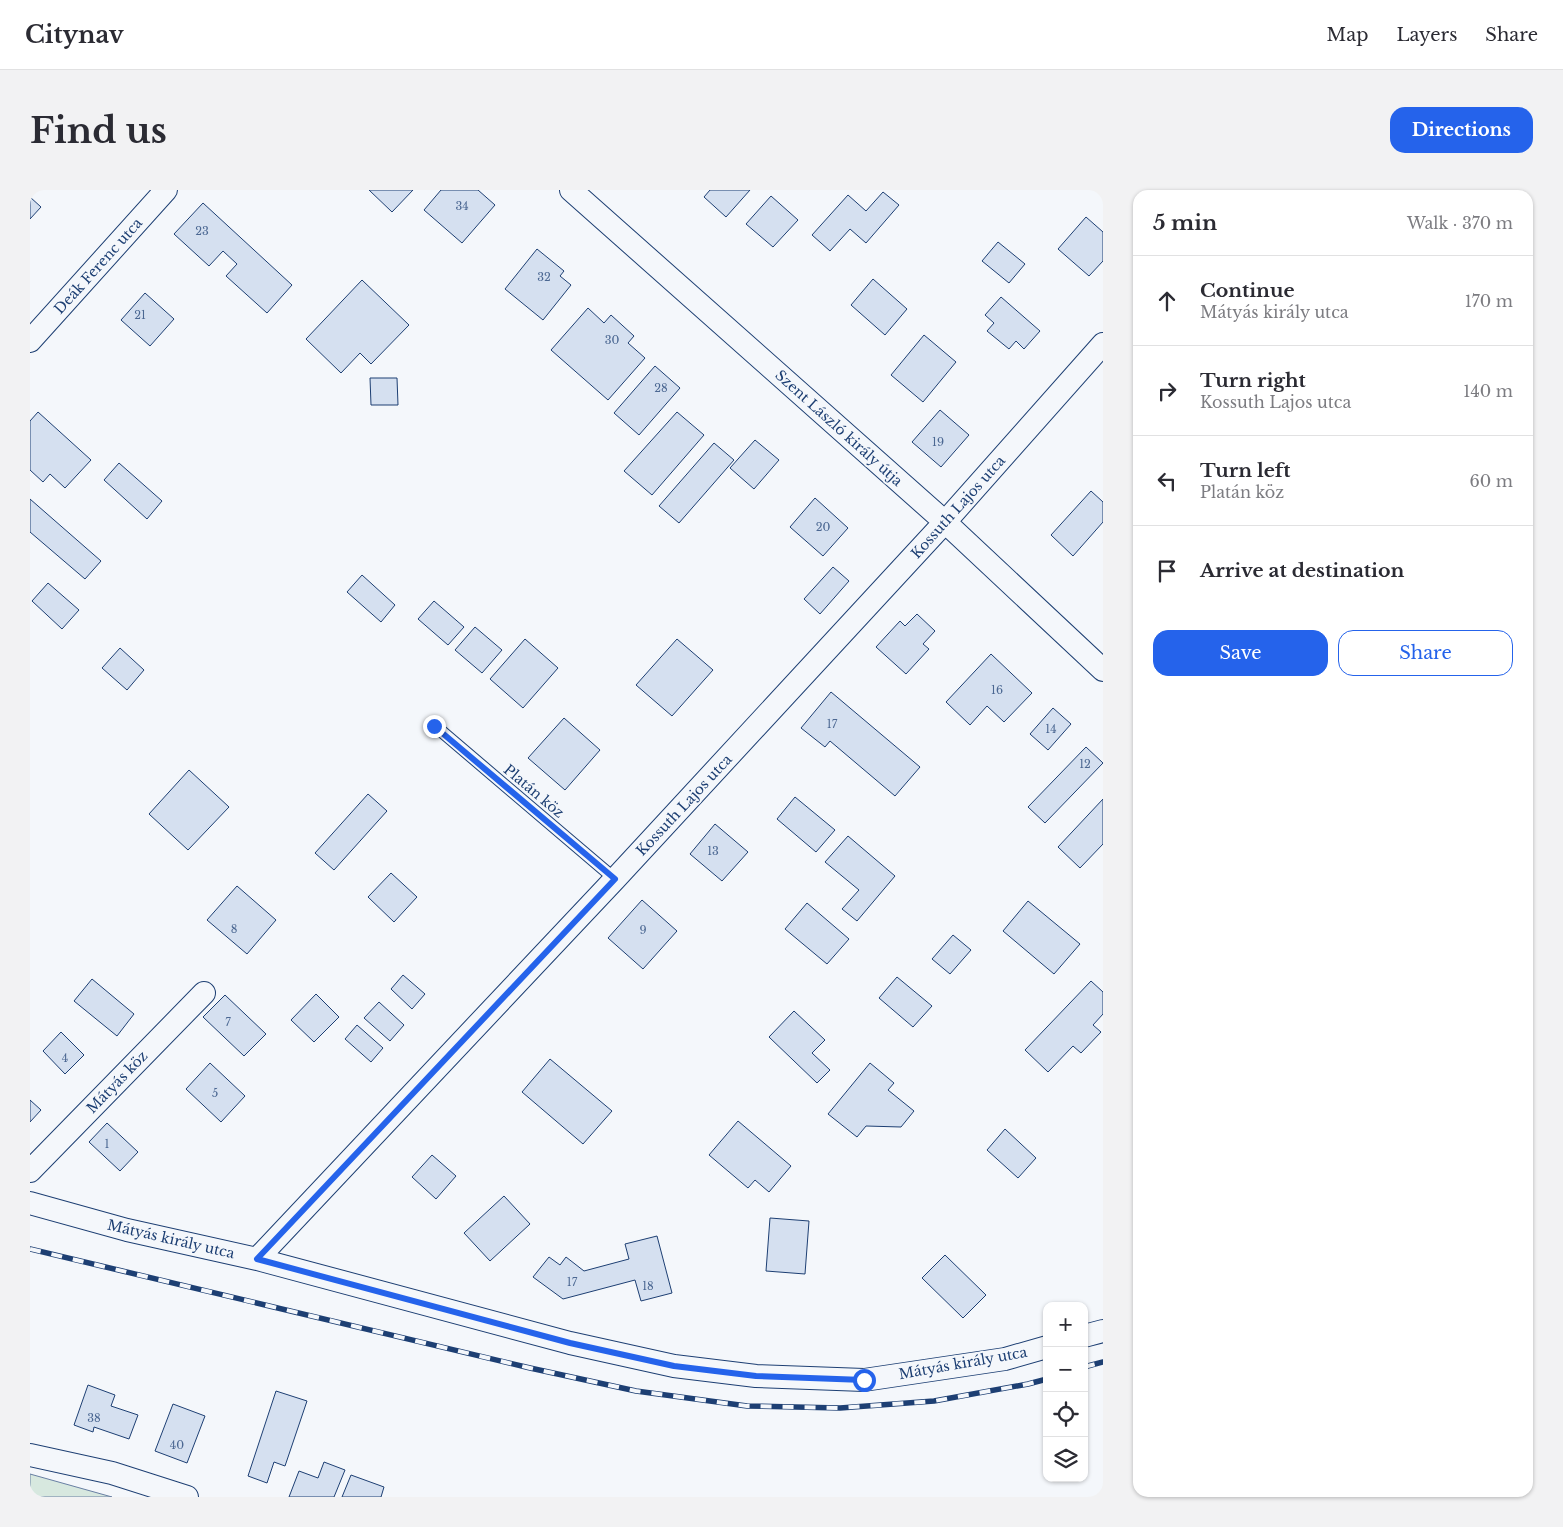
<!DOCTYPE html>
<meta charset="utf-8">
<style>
:root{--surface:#fff;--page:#f2f2f3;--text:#2b2b33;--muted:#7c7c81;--line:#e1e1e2;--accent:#2563eb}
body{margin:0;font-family:"Libre Baskerville",serif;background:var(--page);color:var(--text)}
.controls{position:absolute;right:15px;bottom:15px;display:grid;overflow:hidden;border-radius:10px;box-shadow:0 1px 4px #0004}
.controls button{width:45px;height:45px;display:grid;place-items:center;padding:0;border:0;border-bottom:1px solid var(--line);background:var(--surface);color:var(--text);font:25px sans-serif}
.stop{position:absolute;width:15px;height:15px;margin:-11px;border:4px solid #2563eb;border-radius:50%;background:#fff}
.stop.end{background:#2563eb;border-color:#fff;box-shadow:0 1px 5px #0008}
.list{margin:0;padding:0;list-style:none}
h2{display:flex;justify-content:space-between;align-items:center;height:65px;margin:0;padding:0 20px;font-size:21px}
h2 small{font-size:16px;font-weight:400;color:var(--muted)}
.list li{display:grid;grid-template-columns:32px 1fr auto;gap:15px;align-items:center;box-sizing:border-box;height:90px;padding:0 20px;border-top:1px solid var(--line)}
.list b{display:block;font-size:19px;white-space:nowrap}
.list p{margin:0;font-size:16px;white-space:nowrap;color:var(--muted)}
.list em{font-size:16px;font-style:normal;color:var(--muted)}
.actions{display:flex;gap:10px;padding:15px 20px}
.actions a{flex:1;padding:11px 0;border:1px solid var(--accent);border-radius:15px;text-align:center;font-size:18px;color:var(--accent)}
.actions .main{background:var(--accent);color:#fff}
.icon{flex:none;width:28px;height:28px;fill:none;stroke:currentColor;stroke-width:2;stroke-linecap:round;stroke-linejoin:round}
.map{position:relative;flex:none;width:1073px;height:1307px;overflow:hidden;border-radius:15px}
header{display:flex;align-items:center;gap:30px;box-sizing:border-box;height:70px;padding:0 25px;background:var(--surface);border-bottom:1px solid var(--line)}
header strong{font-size:24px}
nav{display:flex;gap:28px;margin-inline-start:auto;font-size:18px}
.intro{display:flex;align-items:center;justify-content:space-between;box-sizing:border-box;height:120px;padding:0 30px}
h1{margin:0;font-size:35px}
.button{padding:12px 22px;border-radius:15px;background:var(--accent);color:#fff;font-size:18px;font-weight:700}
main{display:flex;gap:30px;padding:0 30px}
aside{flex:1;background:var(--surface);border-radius:15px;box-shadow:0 1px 4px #0004}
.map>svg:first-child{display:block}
.grass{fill:#d7e8df;stroke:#687fa3}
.building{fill:#d5e0f0;stroke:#1d3f73}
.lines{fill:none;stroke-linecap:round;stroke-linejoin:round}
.lane-casing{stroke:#1d3f73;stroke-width:13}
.street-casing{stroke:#1d3f73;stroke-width:24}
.lane{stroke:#f4f7fb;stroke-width:11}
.street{stroke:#f4f7fb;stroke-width:22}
.rail-casing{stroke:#1d3f73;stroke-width:5.5}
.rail{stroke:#f4f7fb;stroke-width:4;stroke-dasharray:11;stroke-linecap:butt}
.route{stroke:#2563eb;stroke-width:6}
.labels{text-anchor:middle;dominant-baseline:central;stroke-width:4;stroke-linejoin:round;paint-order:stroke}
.number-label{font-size:11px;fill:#4b6792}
.street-label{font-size:14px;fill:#1d3f73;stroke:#f4f7fb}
</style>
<header>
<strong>Citynav</strong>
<nav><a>Map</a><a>Layers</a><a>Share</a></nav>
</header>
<div class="intro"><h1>Find us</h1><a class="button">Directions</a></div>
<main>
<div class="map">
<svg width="1073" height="1307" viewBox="0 0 1073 1307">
<rect width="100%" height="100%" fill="#f4f7fb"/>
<path class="grass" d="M0 1284 82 1307H0Z"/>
<path class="building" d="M339 0H383L362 22Z
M411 0H448L465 15 432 53 394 20Z
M680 0H720L696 27 674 7Z
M853 2 869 15 836 53 820 39 800 61 782 45 818 5 836 21Z
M741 6 768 30 743 57 716 34Z
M0 7 11 17 0 29Z
M173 13 262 95 237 123 196 86 207 74 193 61 179 76 144 44Z
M1056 27 1073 42V71L1059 86 1028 59Z
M968 52 995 74 979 93 952 71Z
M507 59 534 81 530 86 541 95 513 130 475 99Z
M843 89 877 119 855 145 821 115Z
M332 90 379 135 341 174 330 163 311 183 276 149Z
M115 103 144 129 120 156 91 130Z
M971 107 1010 141 994 159 986 151 979 159 957 141 964 133 955 125Z
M558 118 574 133 581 125 604 146 598 153 615 168 578 210 521 160Z
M894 145 926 172 893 212 861 185Z
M625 176 650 198 609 245 584 223Z
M340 188H367L368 215H341Z
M910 220 939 245 911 277 882 252Z
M8 222 61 270 35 298 20 284 13 292 0 280V231Z
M647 222 674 245 622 305 594 281Z
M725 250 749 270 724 299 700 278Z
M684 253 704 270 649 333 629 316Z
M89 273 132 311 117 329 74 290Z
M1061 301 1073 312V332L1043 366 1021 345Z
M785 308 818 338 793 366 760 337Z
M0 309 71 371 55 389 0 342Z
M803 377 819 391 790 424 774 409Z
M332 385 365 415 351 432 317 402Z
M18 393 49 420 32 439 2 411Z
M404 411 434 437 418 455 388 429Z
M887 424 905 441 893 454 899 459 876 484 846 457 870 431 875 436Z
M445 437 472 460 452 483 425 460Z
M495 449 528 478 493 518 460 489Z
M647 449 683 480 642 526 606 495Z
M90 458 114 480 97 500 72 478Z
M961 464 1002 503 974 532 957 516 940 535 916 512Z
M801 502 890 577 865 606 800 551 795 557 771 538Z
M1023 518 1041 534 1018 560 1000 544Z
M534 528 570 560 535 600 498 568Z
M1056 557 1073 573 1015 633 998 617Z
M159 580 199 617 158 660 119 624Z
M338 604 357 621 304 680 285 663Z
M765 607 805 640 786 662 747 629Z
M1073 609V654L1050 678 1028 657Z
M685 634 718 662 692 691 660 664Z
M818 646 865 686 827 731 812 719 829 700 795 672Z
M361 683 387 707 364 732 338 707Z
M207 696 246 730 217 764 177 730Z
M612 710 647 741 613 779 578 748Z
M998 711 1050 754 1024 784 973 741Z
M777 713 819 749 797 774 755 739Z
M923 745 941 760 920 784 902 769Z
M373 785 395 804 382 819 361 799Z
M867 787 902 816 883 837 849 808Z
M62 789 104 824 87 846 44 811Z
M1061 791 1073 802V824L1063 835 1071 842 1051 863 1043 856 1018 882 995 860Z
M286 804 309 827 284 852 261 830Z
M195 805 236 844 214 866 173 827Z
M349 812 374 835 360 851 334 828Z
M764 821 795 850 782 863 800 880 787 893 739 847Z
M327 835 353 858 341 872 315 849Z
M31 842 54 865 35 884 13 861Z
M520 869 582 921 553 954 492 902Z
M180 873 215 906 191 932 156 899Z
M840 873 864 893 858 900 884 921 871 937 836 936 827 947 798 924Z
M0 910 11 920 0 932Z
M708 931 761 976 739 1002 725 990 718 998 679 965Z
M77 933 108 962 90 981 59 952Z
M975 939 1006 968 988 988 957 960Z
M402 965 426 986 406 1009 382 987Z
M474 1006 500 1034 460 1071 434 1043Z
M740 1028 779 1031 775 1084 736 1081Z
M627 1046 642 1103 611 1111 605 1090 533 1109 503 1087 519 1067 530 1075 536 1067 554 1081 599 1069 595 1054Z
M915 1065 956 1105 933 1128 892 1088Z
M58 1195 85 1205 81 1216 108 1225 99 1249 64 1237 63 1242 44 1235Z
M246 1201 277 1211 255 1276 244 1272 237 1293 218 1286Z
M143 1214 175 1226 157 1273 125 1261Z
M294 1272 315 1280 304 1307H259L269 1281 288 1288Z
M321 1285 354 1297 351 1307H312Z"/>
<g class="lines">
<g class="lane-casing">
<path id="lane" d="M404 535 585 689"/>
</g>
<g class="street-casing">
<path id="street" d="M541 0 915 332 1073 480
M0 151 136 0
M0 981 174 803
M0 1013 97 1040 227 1069 540 1153 644 1176 726 1186 834 1190 975 1169 1017 1157
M227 1069 585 689 915 332 1073 154
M1054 1146 1073 1141
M0 1265 82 1283 157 1307"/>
</g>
<use href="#lane" class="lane"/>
<use href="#street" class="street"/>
<g class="rail-casing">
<path id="rail" d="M0 1059 500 1178 606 1201 717 1216 810 1218 904 1211 998 1194 1017 1189
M1054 1177 1073 1172"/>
</g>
<use href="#rail" class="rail"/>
</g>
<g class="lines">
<path class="route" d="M404 536 585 689 227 1069 540 1153 644 1176 726 1186 834 1190"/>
</g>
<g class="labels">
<g class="number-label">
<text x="432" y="16">34</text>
<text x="172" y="41">23</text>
<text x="514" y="87">32</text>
<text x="110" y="125">21</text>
<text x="582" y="150">30</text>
<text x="631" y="198">28</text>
<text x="908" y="252">19</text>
<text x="793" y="337">20</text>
<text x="967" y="500">16</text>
<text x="802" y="534">17</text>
<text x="1021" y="539">14</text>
<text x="1055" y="574">12</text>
<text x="683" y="661">13</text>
<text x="204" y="739">8</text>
<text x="613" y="740">9</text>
<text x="198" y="832">7</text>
<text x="35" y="868">4</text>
<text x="185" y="903">5</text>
<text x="77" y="954">1</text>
<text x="542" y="1092">17</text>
<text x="618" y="1096">18</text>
<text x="64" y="1228">38</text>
<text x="147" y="1255">40</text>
</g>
<g class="street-label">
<text transform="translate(68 76) rotate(-48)">Deák Ferenc utca</text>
<text transform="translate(809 238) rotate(42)">Szent László király útja</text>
<text transform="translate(928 317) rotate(-48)">Kossuth Lajos utca</text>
<text transform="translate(504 601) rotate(40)">Platán köz</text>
<text transform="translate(654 615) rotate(-47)">Kossuth Lajos utca</text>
<text transform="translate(87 892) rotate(-46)">Mátyás köz</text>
<text transform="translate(141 1049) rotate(13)">Mátyás király utca</text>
<text transform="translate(933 1173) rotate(-10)">Mátyás király utca</text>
</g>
</g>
</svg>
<div class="controls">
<button>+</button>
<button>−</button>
<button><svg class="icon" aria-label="locate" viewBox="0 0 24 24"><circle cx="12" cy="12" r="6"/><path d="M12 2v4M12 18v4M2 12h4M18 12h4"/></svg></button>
<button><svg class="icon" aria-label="layers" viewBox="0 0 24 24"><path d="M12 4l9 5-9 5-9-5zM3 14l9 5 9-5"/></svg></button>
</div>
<div class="stop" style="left:834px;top:1190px"></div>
<div class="stop end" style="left:404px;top:536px"></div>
</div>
<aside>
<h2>5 min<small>Walk · 370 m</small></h2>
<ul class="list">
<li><svg class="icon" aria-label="ahead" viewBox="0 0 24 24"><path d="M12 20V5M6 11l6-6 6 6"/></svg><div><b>Continue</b><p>Mátyás király utca</p></div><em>170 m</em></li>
<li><svg class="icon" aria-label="right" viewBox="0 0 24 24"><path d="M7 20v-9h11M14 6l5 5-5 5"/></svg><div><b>Turn right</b><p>Kossuth Lajos utca</p></div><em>140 m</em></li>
<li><svg class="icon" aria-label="left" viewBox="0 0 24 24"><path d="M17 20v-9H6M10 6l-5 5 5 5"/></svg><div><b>Turn left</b><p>Platán köz</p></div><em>60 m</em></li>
<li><svg class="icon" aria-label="arrive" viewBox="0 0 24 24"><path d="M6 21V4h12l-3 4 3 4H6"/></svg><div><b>Arrive at destination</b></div></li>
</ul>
<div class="actions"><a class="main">Save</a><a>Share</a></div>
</aside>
</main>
